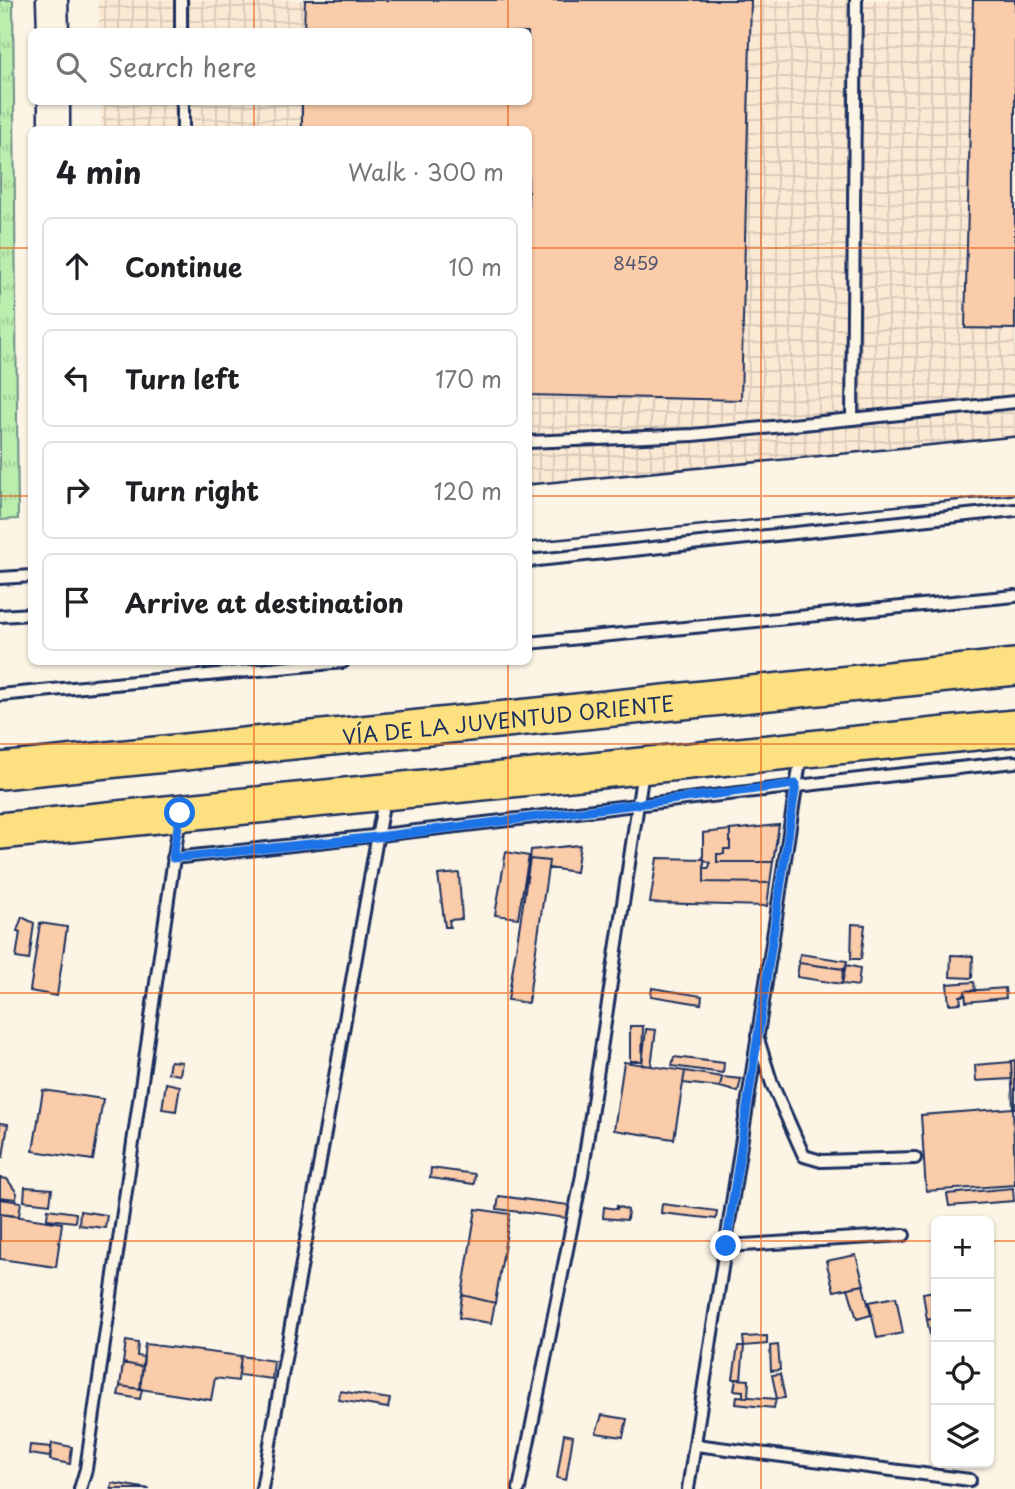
<!DOCTYPE html>
<meta charset="utf-8">
<style>
:root{--surface:#fff;--page:#f2f2f2;--text:#202124;--muted:#757577;--line:#e0e0e0}
body{margin:0;font-family:"Playpen Sans",sans-serif;background:var(--page);color:var(--text)}
.controls{position:absolute;right:21px;bottom:21px;display:grid;overflow:hidden;border-radius:10px;box-shadow:0 2px 5px #0004}
.controls button{width:63px;height:63px;display:grid;place-items:center;padding:0;border:0;border-bottom:2px solid var(--line);background:var(--surface);color:var(--text);font:35px sans-serif}
.stop{position:absolute;width:21px;height:21px;margin:-16px;border:5px solid #1a73e8;border-radius:50%;background:#fff}
.stop.end{background:#1a73e8;border-color:#fff;box-shadow:0 2px 7px #0008}
.list{margin:0;padding:0;list-style:none}
h2{display:flex;justify-content:space-between;align-items:center;height:91px;margin:0;padding:0 28px;font-size:30px}
h2 small{font-size:23px;font-weight:400;color:var(--muted)}
.list li{display:grid;grid-template-columns:46px 1fr auto;gap:21px;align-items:center;box-sizing:border-box;height:98px;margin:0 14px 14px;padding:0 14px;border:2px solid var(--line);border-radius:10px}
.list b{display:block;font-size:26px;white-space:nowrap}
.list em{font-size:23px;font-style:normal;color:var(--muted)}
.icon{flex:none;width:38px;height:38px;fill:none;stroke:currentColor;stroke-width:2;stroke-linecap:round;stroke-linejoin:round}
.map{position:relative;flex:none;width:1015px;height:1489px;overflow:hidden}
.search{position:absolute;background:var(--surface);box-shadow:0 2px 5px #0004;left:28px;top:28px;width:504px;height:77px;display:flex;align-items:center;gap:18px;box-sizing:border-box;padding:0 24px;border-radius:10px;color:var(--muted);font-size:26px}
.panel{position:absolute;background:var(--surface);box-shadow:0 2px 5px #0004;left:28px;top:126px;width:504px;height:539px;border-radius:10px}
.map>svg:first-child{display:block}
.industrial{fill:url(#industrial-grid)}
.grass{fill:url(#grass-tufts);stroke:#6b8e86;stroke-width:2}
.building{fill:#facca9;stroke:#1b2f5e;stroke-width:2}
.lines{fill:none;stroke-linecap:round;stroke-linejoin:round}
.service-casing{stroke:#1b2f5e;stroke-width:16}
.secondary-casing{stroke:#1b2f5e;stroke-width:35}
.trunk-casing{stroke:#1b2f5e;stroke-width:40}
.service{stroke:#fcf5e5;stroke-width:10}
.secondary{stroke:#fcf5e5;stroke-width:30}
.trunk{stroke:#fde080;stroke-width:35}
.route{stroke:#1a73e8;stroke-width:9}
.grid{fill:none;stroke:#e8590c;stroke-width:2;stroke-opacity:0.55}
.labels{text-anchor:middle;dominant-baseline:central;stroke-width:7;stroke-linejoin:round;paint-order:stroke}
.number-label{font-size:18px;fill:#535671}
.street-label{font-size:21px;fill:#1b2f5e;stroke:#fcf5e5}
</style>
<div class="map">
<svg width="1015" height="1489" viewBox="0 0 1015 1489">
<defs>
<pattern id="industrial-grid" width="8" height="8" patternUnits="userSpaceOnUse" patternTransform="scale(1.75)"><rect width="8" height="8" fill="#fbe9d3"/><path d="M0 4h8M4 0v8" fill="none" stroke="#d7c8b8"/></pattern>
<pattern id="grass-tufts" width="24" height="20" patternUnits="userSpaceOnUse" patternTransform="scale(1.75)"><rect width="24" height="20" fill="#bbedad"/><path d="M3 7l-1-3M5 7V3M7 7l1-3M15 17l-1-3M17 17v-4M19 17l1-3" fill="none" stroke="#a0cc97"/></pattern>
</defs>
<rect width="100%" height="100%" fill="#fcf5e5"/>
<filter id="ink" filterUnits="userSpaceOnUse"><feTurbulence type="fractalNoise" baseFrequency=".0143" numOctaves="2"/><feDisplacementMap in="SourceGraphic" scale="14" xChannelSelector="R" yChannelSelector="G"/><feConvolveMatrix kernelMatrix="1 2 1 2 8 2 1 2 1" color-interpolation-filters="sRGB"/></filter>
<g filter="url(#ink)">
<path class="industrial" d="M98 0H1015V489L529 537 528 130 102 129 101 102H528V32L99 31Z"/>
<path class="grass" d="M0 0H13L18 519 0 520Z"/>
<path class="building" d="M305 0H751L741 400 528 395V130H302V102H528V32H304Z
M973 0H1015V329L965 328Z
M779 825 773 862H717V854H724V849H730V830Z
M730 830V849H724V854H717V862H773L770 883 704 882V868H709L710 863 703 859V833Z
M580 845 576 872 548 868 549 861 530 859 531 850Z
M506 852 529 856 518 918 495 915Z
M657 858 704 859V882L770 883 767 906 650 903Z
M530 859 549 861 528 1003 508 1000Z
M459 873 462 919 449 920 450 927H445L438 875Z
M22 917 34 923 29 960 16 958 20 932 17 931Z
M40 923 67 927 57 996 30 991Z
M852 924 865 925 861 959H851Z
M800 954 847 961 845 969 799 963Z
M951 955 973 956 972 978 950 977Z
M799 963 843 969 842 984 797 977Z
M846 965 860 968 858 986 842 984Z
M974 982 975 991H965V995L960 996 961 1003 949 1004 947 984Z
M652 988 702 996 701 1004 651 996Z
M1005 988 1006 998 966 1002 965 991Z
M630 1026H643L642 1061H630Z
M646 1029 656 1030 651 1066 642 1065Z
M674 1057 724 1063 723 1073 672 1066Z
M1015 1060V1108H1013L1011 1061Z
M170 1061 182 1062 180 1075 168 1073Z
M624 1062 685 1071 674 1139 614 1130Z
M1011 1062 1012 1079 976 1081 975 1065Z
M685 1071 722 1077 720 1087 683 1083Z
M722 1077 741 1079 738 1092 720 1087Z
M166 1083 180 1086 176 1111 162 1109Z
M43 1090 103 1099 93 1160 33 1151Z
M1013 1108 1015 1185 926 1191 921 1115Z
M0 1123 8 1124 3 1157H0Z
M431 1168 475 1174 474 1184 430 1178Z
M0 1178 7 1179 17 1193 16 1199 0 1197Z
M25 1187 52 1189 50 1204 24 1201Z
M1013 1188 1014 1201 949 1206 947 1194Z
M499 1196 569 1205 567 1218 497 1209Z
M0 1199 21 1202 19 1216 0 1214Z
M662 1204 717 1211 716 1219 661 1213Z
M617 1206 628 1210 627 1220 603 1218 604 1207 617 1209Z
M48 1209 76 1213 75 1222 47 1219Z
M476 1209 510 1214 495 1303 462 1295Z
M80 1211 107 1215 105 1228 79 1225Z
M0 1214 62 1223 56 1267 0 1259Z
M856 1255 864 1285 834 1291 826 1261Z
M863 1285 871 1315 857 1319 848 1288Z
M934 1291 936 1318 927 1320 923 1293Z
M462 1295 495 1303 491 1323 459 1318Z
M896 1297 903 1333 877 1338 869 1302Z
M936 1318V1338L931 1339 927 1320Z
M767 1336V1344L744 1346 743 1337Z
M126 1341 138 1343 137 1356 144 1357 143 1367 123 1363Z
M145 1344 241 1356 238 1381 215 1378 211 1400 140 1389Z
M778 1345 780 1370 771 1371 770 1346Z
M738 1346H744L741 1379H733Z
M241 1356 274 1361 272 1379 239 1375Z
M123 1363 143 1367 140 1389 120 1386Z
M780 1374 785 1398 777 1399 772 1375Z
M736 1379 749 1380 748 1397H743V1391L734 1390Z
M120 1386 142 1389 140 1399 118 1395Z
M340 1391 390 1399 388 1408 339 1400Z
M737 1396 776 1399 774 1408 736 1404Z
M602 1415 627 1419 623 1437 596 1433Z
M564 1434 573 1436 566 1480 557 1478Z
M52 1443 72 1447 70 1464 50 1460Z
M30 1445 51 1447 50 1457 29 1454Z
M112 1483 150 1489H111Z"/>
<g class="lines">
<g class="service-casing">
<path id="service" d="M181 0V32
M183 102V130
M852 419 1015 402
M528 442 693 435 852 419 856 0
M528 561 1015 510
M0 578 32 576
M0 616 32 614
M528 643 1015 596
M0 695 343 662
M173 858C454 829 734 791 1015 762
M757 1036 772 1084 804 1156 821 1161 915 1158
M726 1246 904 1235
M696 1445 970 1480
M80 1489 86 1469 180 816
M262 1489 384 799
M519 1489 582 1175 643 771
M688 1489 801 755"/>
</g>
<g class="secondary-casing">
<path id="secondary" d="M52 0 53 32
M54 102V130
M528 501 1015 453
M528 526 1015 478"/>
</g>
<g class="trunk-casing">
<g id="trunk">
<path id="s1" d="M0 771 1015 667"/>
<path d="M0 831 1015 728"/>
</g>
</g>
<use href="#service" class="service"/>
<use href="#secondary" class="secondary"/>
<use href="#trunk" class="trunk"/>
</g>
</g>
<g class="lines" filter="url(#ink)">
<path class="route" d="M180 813 173 858 377 837 796 784 726 1246"/>
</g>
<path class="grid" d="M254 0V32M508 0V32M761 0V1489M254 102V130M508 102V130M0 248H32M528 248H1015M0 496H32M528 496H1015M254 662V1489M508 662V1489M0 744H1015M0 993H1015M0 1241H936M989 1241H1015"/>
<g class="labels">
<g class="number-label">
<text x="636" y="262">8459</text>
</g>
<g class="street-label">
<text stroke="none"><textPath href="#s1" startOffset="511">VÍA DE LA JUVENTUD ORIENTE</textPath></text>
</g>
</g>
</svg>
<div class="controls">
<button>+</button>
<button>−</button>
<button><svg class="icon" aria-label="locate" viewBox="0 0 24 24"><circle cx="12" cy="12" r="6"/><path d="M12 2v4M12 18v4M2 12h4M18 12h4"/></svg></button>
<button><svg class="icon" aria-label="layers" viewBox="0 0 24 24"><path d="M12 4l9 5-9 5-9-5zM3 14l9 5 9-5"/></svg></button>
</div>
<div class="stop" style="left:180px;top:813px"></div>
<div class="stop end" style="left:726px;top:1246px"></div>
<div class="search"><svg class="icon" aria-label="search" viewBox="0 0 24 24"><circle cx="10" cy="10" r="6"/><path d="M15 15l6 6"/></svg>Search here</div>
<section class="panel">
<h2>4 min<small>Walk · 300 m</small></h2>
<ul class="list">
<li><svg class="icon" aria-label="ahead" viewBox="0 0 24 24"><path d="M12 20V5M6 11l6-6 6 6"/></svg><div><b>Continue</b></div><em>10 m</em></li>
<li><svg class="icon" aria-label="left" viewBox="0 0 24 24"><path d="M17 20v-9H6M10 6l-5 5 5 5"/></svg><div><b>Turn left</b></div><em>170 m</em></li>
<li><svg class="icon" aria-label="right" viewBox="0 0 24 24"><path d="M7 20v-9h11M14 6l5 5-5 5"/></svg><div><b>Turn right</b></div><em>120 m</em></li>
<li><svg class="icon" aria-label="arrive" viewBox="0 0 24 24"><path d="M6 21V4h12l-3 4 3 4H6"/></svg><div><b>Arrive at destination</b></div></li>
</ul>
</section>
</div>
